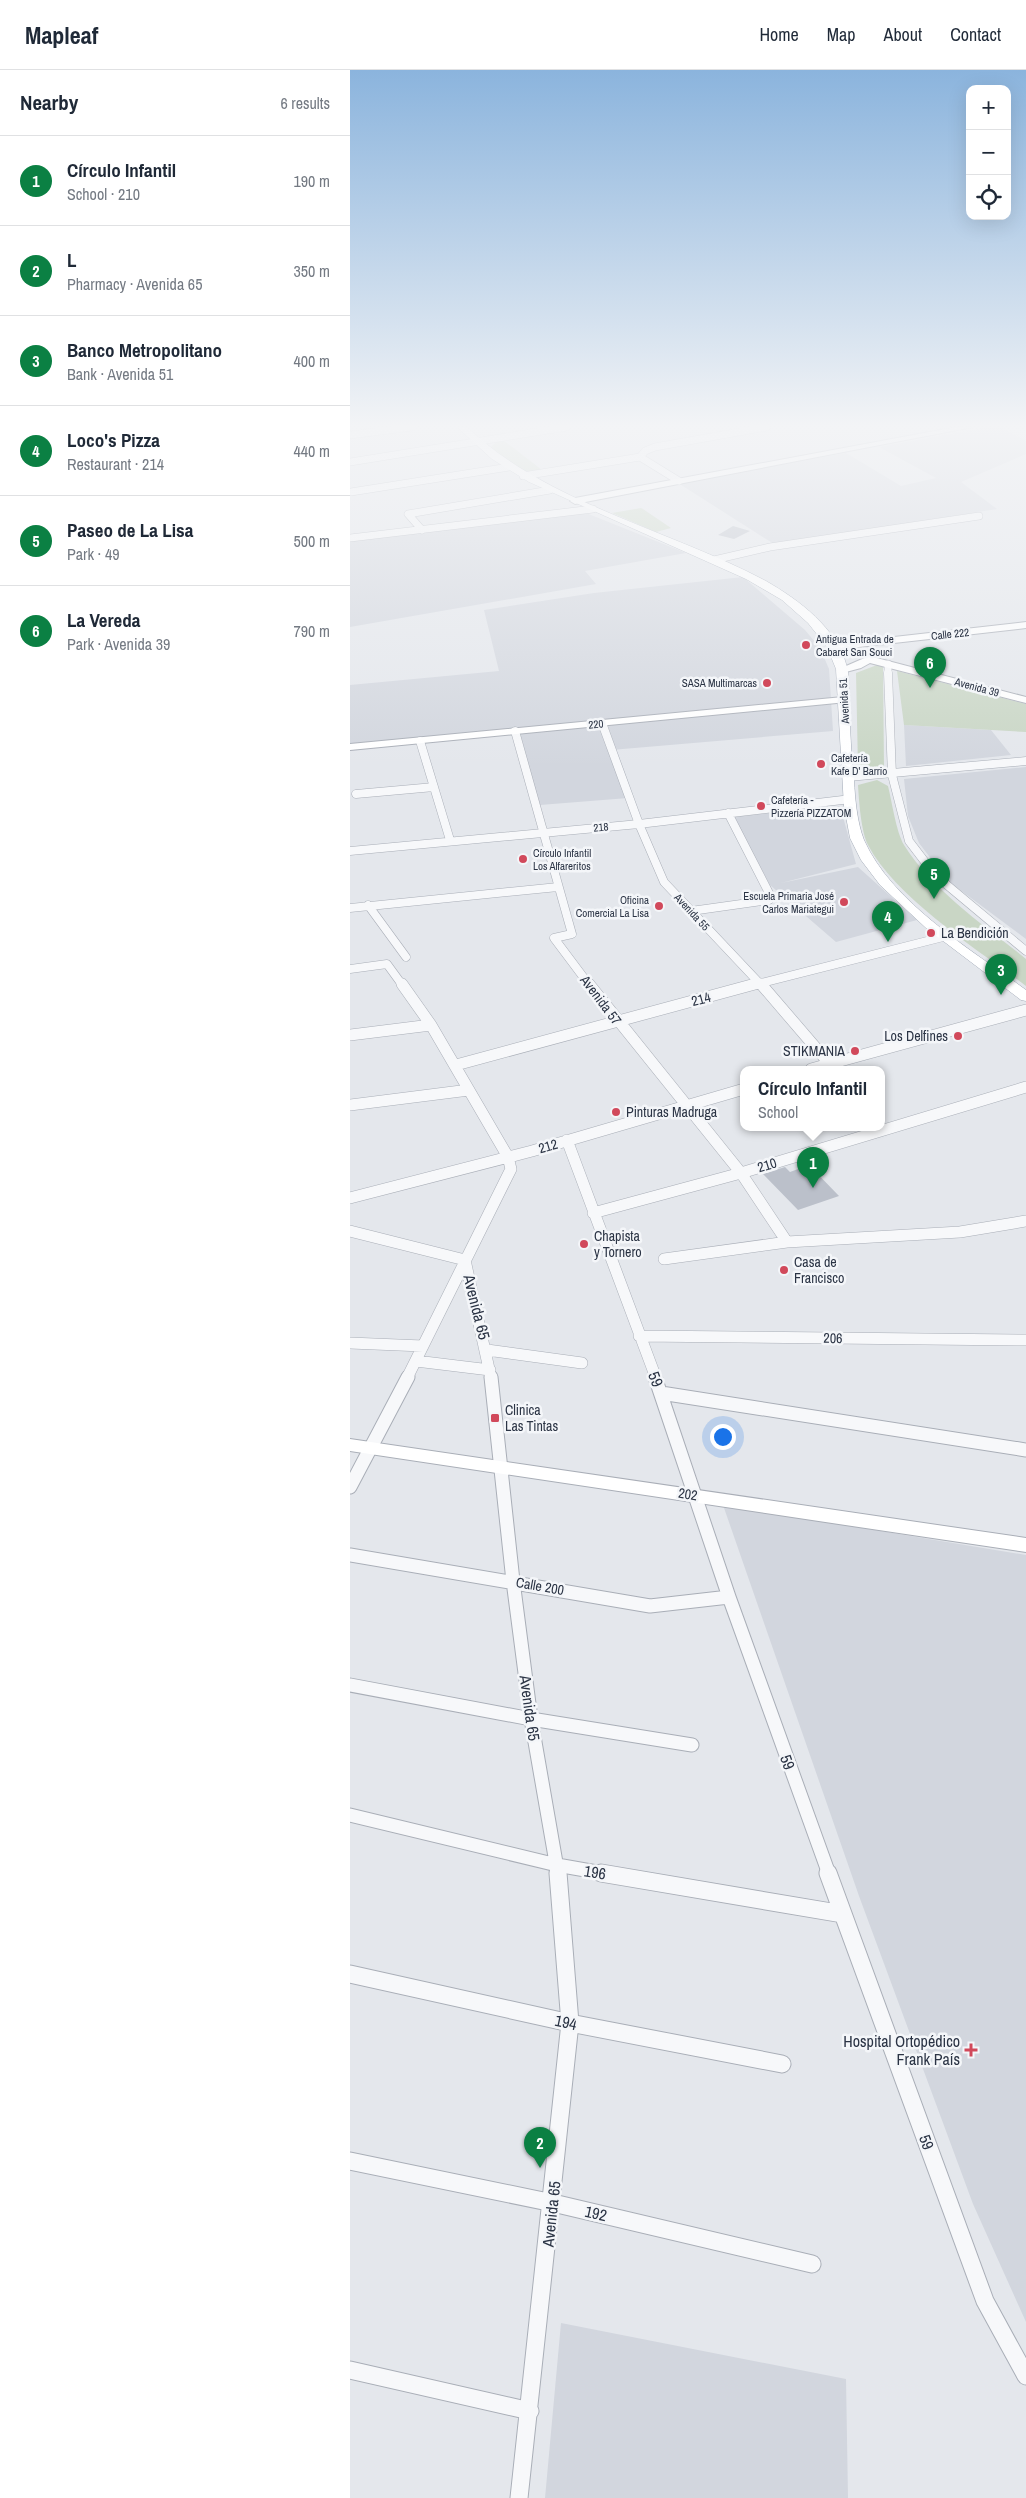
<!DOCTYPE html>
<meta charset="utf-8">
<style>
:root{--surface:#fff;--page:#f2f2f3;--text:#1f2937;--muted:#747a83;--line:#e0e1e3;--accent:#0b8043}
body{margin:0;font-family:"Archivo Narrow",sans-serif;background:var(--page);color:var(--text)}
.controls{position:absolute;right:15px;top:15px;display:grid;overflow:hidden;border-radius:10px;box-shadow:0 5px 20px #0002}
.controls button{width:45px;height:45px;display:grid;place-items:center;padding:0;border:0;border-bottom:1px solid var(--line);background:var(--surface);color:var(--text);font:25px sans-serif}
.you{position:absolute;left:372px;top:1366px;width:18px;height:18px;margin:-12px;border:4px solid #fff;border-radius:50%;background:#1a73e8;box-shadow:0 0 0 8px #1a73e833}
.badge{display:grid;place-items:center;width:32px;height:32px;border-radius:50%;background:var(--accent);color:#fff;font-size:16px;font-weight:700}
.pin{position:absolute;translate:-50% -41px;filter:drop-shadow(0 1px 2px #0008)}
.pin::after{content:'';position:absolute;top:26px;width:18px;height:15px;background:inherit;clip-path:polygon(0 0,100% 0,50% 100%)}
.popup{position:absolute;left:390px;top:996px;width:145px;height:65px;box-sizing:border-box;display:grid;place-content:center;border-radius:10px;background:var(--surface);filter:drop-shadow(0 1px 4px #0005);font-size:16px;white-space:nowrap;color:var(--muted)}
.popup b{font-size:19px;color:var(--text)}
.popup::after{content:'';position:absolute;left:50%;top:100%;margin-left:-10px;border:10px solid transparent;border-top-color:var(--surface)}
.list{margin:0;padding:0;list-style:none}
h2{display:flex;justify-content:space-between;align-items:center;height:65px;margin:0;padding:0 20px;font-size:21px}
h2 small{font-size:16px;font-weight:400;color:var(--muted)}
.list li{display:grid;grid-template-columns:32px 1fr auto;gap:15px;align-items:center;box-sizing:border-box;height:90px;padding:0 20px;border-top:1px solid var(--line)}
.list b{display:block;font-size:19px;white-space:nowrap}
.list p{margin:0;font-size:16px;white-space:nowrap;color:var(--muted)}
.list em{font-size:16px;font-style:normal;color:var(--muted)}
.icon{flex:none;width:28px;height:28px;fill:none;stroke:currentColor;stroke-width:2;stroke-linecap:round;stroke-linejoin:round}
.map{position:relative;flex:none;width:676px;height:2428px;overflow:hidden}
header{display:flex;align-items:center;gap:30px;box-sizing:border-box;height:70px;padding:0 25px;background:var(--surface);border-bottom:1px solid var(--line)}
header strong{font-size:24px}
nav{display:flex;gap:28px;margin-inline-start:auto;font-size:18px}
main{display:flex}
aside{flex:1;background:var(--surface)}
.map>svg:first-child{display:block}
.built{fill:#d2d6de}
.green{fill:#c9d6c5}
.building{fill:#bbc0ca}
.lines{fill:none;stroke-linecap:round;stroke-linejoin:round}
.street-far4-casing{stroke:#a9aeb7;stroke-width:8}
.street-far3-casing{stroke:#a9aeb7;stroke-width:9}
.street-far2-casing{stroke:#a9aeb7;stroke-width:12}
.street-far1-casing{stroke:#a9aeb7;stroke-width:15}
.street-casing{stroke:#a9aeb7;stroke-width:19}
.secondary-casing{stroke:#a9aeb7;stroke-width:2}
.primary-casing{stroke:#a3abb8;stroke-width:1}
.street-far4{stroke:#f7f8fa;stroke-width:7}
.street-far3{stroke:#f7f8fa;stroke-width:8}
.street-far2{stroke:#f7f8fa;stroke-width:11}
.street-far1{stroke:#f7f8fa;stroke-width:13}
.street{stroke:#f7f8fa;stroke-width:17}
.secondary{fill:#fff;fill-rule:evenodd}
.primary{fill:#fff;fill-rule:evenodd}
.poi-dot{fill:#d1495b;stroke:#f4f6f9;stroke-width:2}
.labels{text-anchor:middle;dominant-baseline:central;stroke-width:5;stroke-linejoin:round;paint-order:stroke}
.far-street-label{font-size:11px;fill:#2b3445;stroke:#f4f6f9}
.far-poi-label{font-size:11px;fill:#2b3445;stroke:#f4f6f9;text-anchor:start}
.poi-label{font-size:14px;fill:#2b3445;stroke:#f4f6f9;text-anchor:start}
.street-label{font-size:14px;fill:#2b3445;stroke:#f4f6f9}
.near-street-label{font-size:16px;fill:#2b3445;stroke:#f4f6f9}
.near-poi-label{font-size:16px;fill:#2b3445;stroke:#f4f6f9;text-anchor:end}
</style>
<header>
<strong>Mapleaf</strong>
<nav><a>Home</a><a>Map</a><a>About</a><a>Contact</a></nav>
</header>
<main>
<aside>
<h2>Nearby<small>6 results</small></h2>
<ul class="list">
<li><span class="badge">1</span><div><b>Círculo Infantil</b><p>School · 210</p></div><em>190 m</em></li>
<li><span class="badge">2</span><div><b>L</b><p>Pharmacy · Avenida 65</p></div><em>350 m</em></li>
<li><span class="badge">3</span><div><b>Banco Metropolitano</b><p>Bank · Avenida 51</p></div><em>400 m</em></li>
<li><span class="badge">4</span><div><b>Loco's Pizza</b><p>Restaurant · 214</p></div><em>440 m</em></li>
<li><span class="badge">5</span><div><b>Paseo de La Lisa</b><p>Park · 49</p></div><em>500 m</em></li>
<li><span class="badge">6</span><div><b>La Vereda</b><p>Park · Avenida 39</p></div><em>790 m</em></li>
</ul>
</aside>
<div class="map">
<svg width="676" height="2428" viewBox="0 0 676 2428">
<rect width="100%" height="100%" fill="#e4e7ec"/>
<path class="built" d="M639 357H650L676 371V384L611 412 647 439 424 474 328 413 496 383 551 416 586 408 529 377Z
M236 443 336 483 235 501 246 514 0 557V471Z
M393 507 455 560 470 578 479 599 483 661 261 680 278 728 190 735 166 658 0 675V615L149 601 134 540 244 523Z
M554 655 641 660 661 685 556 696Z
M676 697V869L598 811 569 773 558 746 554 709Z
M490 736 506 794 431 813 508 797 567 850 486 872 420 815 383 747Z
M373 1435 676 1485V2252L623 2134 509 1826Z
M211 2253 496 2309 498 2428H195Z"/>
<path class="green" d="M153 370 192 400 173 404 140 378 146 372Z
M291 438 293 439 321 458 306 462 262 443Z
M527 595 533 596 534 698 508 697 506 603Z
M547 601 676 634V662L554 655Z
M527 710 538 716C542 732 546 761 554 775 583 821 634 855 676 889V916C627 879 546 828 518 775 511 761 509 731 508 715Z"/>
<path class="building" d="M383 456 400 461 384 469 368 465Z
M459 1095 489 1126 448 1140 413 1104 435 1097 440 1102Z"/>
<g class="lines">
<g class="street-far4-casing">
<path id="street-far4" d="M0 365 62 357
M290 387 329 411
M0 392 217 357
M173 406 290 387 295 381 305 377 417 357
M1 422 159 397
M72 460 58 444 200 420
M0 468 243 439
M364 490 420 477 629 446
M538 594V604"/>
</g>
<g class="street-far3-casing">
<path id="street-far3" d="M538 603 542 705 559 771 585 805 676 881
M252 653 289 754 314 812 412 916
M165 661 222 864 204 868 240 916
M70 671 100 770
M498 707 676 691
M6 724 84 717
M0 781 289 754 501 729
M18 835 56 887
M0 838 208 817
M341 841 419 830V823L378 743
M0 899 37 894 53 916
M400 916 597 866"/>
</g>
<g class="street-far2-casing">
<path id="street-far2" d="M52 914 81 955 158 1087 161 1099 57 1308
M239 914 391 1103 437 1172
M411 914 484 999
M0 965 81 955
M106 995 405 914
M461 999 676 940
M0 1035 119 1020
M217 1070 306 1308
M0 1128 182 1081 394 1019
M243 1143 391 1103 676 1017
M0 1161 115 1190
M314 1189 437 1172 610 1162 676 1151
M115 1190 141 1308
M289 1266 676 1270
M0 1273 73 1276
M137 1280 232 1293
M66 1291 140 1300"/>
</g>
<g class="street-far1-casing">
<path id="street-far1" d="M141 1307 163 1511 181 1649 208 1804
M305 1307 379 1527 479 1804
M311 1323 676 1380
M0 1417 58 1307
M0 1485 300 1536 379 1527
M0 1615 181 1649 342 1675
M0 1745 207 1795 258 1804"/>
</g>
<g class="street-casing">
<path id="street" d="M251 1803 493 1844
M478 1803 635 2231 676 2306
M0 1904 220 1953 432 1994
M0 2091 203 2133 462 2194
M0 2300 180 2341
M169 2428 220 1953 208 1803"/>
</g>
<g class="secondary-casing">
<path id="secondary" d="M606 357H623L225 434 220 431 225 428Z
M676 552V558L482 580 477 577 482 574Z
M519 586 676 627V633L520 593 511 598 492 603 487 600Z
M493 627 498 630 497 632 0 680V674Z
M0 1369 676 1468V1482L0 1381Z"/>
</g>
<g class="primary-casing">
<path id="primary" d="M107 357H117C196 433 320 460 416 511 449 530 487 558 497 597 500 608 498 620 499 631 500 657 501 684 504 710 505 729 507 752 514 770 542 833 622 880 676 920V931L671 930 576 858 530 815 511 790 500 768 494 736 486 599 477 577 458 553 432 530 396 509 179 412 142 389Z"/>
</g>
<use href="#street-far4" class="street-far4"/>
<use href="#street-far3" class="street-far3"/>
<use href="#street-far2" class="street-far2"/>
<use href="#street-far1" class="street-far1"/>
<use href="#street" class="street"/>
<use href="#secondary" class="secondary"/>
<use href="#primary" class="primary"/>
</g>
<linearGradient id="sky" x2="0" y2="1"><stop stop-color="#8bb4dd"/><stop offset="0.51" stop-color="#f3f4f6"/><stop offset="1" stop-color="#f3f4f6" stop-opacity="0"/></linearGradient>
<rect width="676" height="697" fill="url(#sky)"/>
<g class="poi-dot">
<circle cx="456" cy="575" r="5"/>
<circle cx="417" cy="613" r="5"/>
<circle cx="471" cy="694" r="5"/>
<circle cx="411" cy="736" r="5"/>
<circle cx="173" cy="789" r="5"/>
<circle cx="494" cy="832" r="5"/>
<circle cx="309" cy="836" r="5"/>
<circle cx="581" cy="863" r="5"/>
<circle cx="608" cy="966" r="5"/>
<circle cx="505" cy="981" r="5"/>
<circle cx="266" cy="1042" r="5"/>
<circle cx="234" cy="1174" r="5"/>
<circle cx="434" cy="1200" r="5"/>
<rect x="140" y="1343" width="10" height="10" rx="2.5"/>
<path d="M618.5 1972.5h5v5h5v5h-5v5h-5v-5h-5v-5h5z"/>
</g>
<g class="labels">
<g class="far-street-label">
<text transform="translate(600 564) rotate(-6)">Calle 222</text>
<text transform="translate(627 617) rotate(15)">Avenida 39</text>
<text transform="translate(494 631) rotate(-93)">Avenida 51</text>
<text transform="translate(246 654) rotate(-5)">220</text>
<text transform="translate(251 757) rotate(-5)">218</text>
<text transform="translate(342 842) rotate(47)">Avenida 55</text>
</g>
<g class="far-poi-label">
<text x="466" y="569">Antigua Entrada de<tspan x="466" dy="13">Cabaret San Souci</tspan></text>
<text x="407" y="613" text-anchor="end">SASA Multimarcas</text>
<text x="481" y="688">Cafetería<tspan x="481" dy="13">Kafe D' Barrio</tspan></text>
<text x="421" y="730">Cafetería -<tspan x="421" dy="13">Pizzería PIZZATOM</tspan></text>
<text x="183" y="783">Círculo Infantil<tspan x="183" dy="13">Los Alfareritos</tspan></text>
<text x="484" y="826" text-anchor="end">Escuela Primaria José<tspan x="484" dy="13">Carlos Mariategui</tspan></text>
<text x="299" y="830" text-anchor="end">Oficina<tspan x="299" dy="13">Comercial La Lisa</tspan></text>
</g>
<g class="poi-label">
<text x="591" y="863">La Bendición</text>
<text x="598" y="966" text-anchor="end">Los Delfines</text>
<text x="495" y="981" text-anchor="end">STIKMANIA</text>
<text x="276" y="1042">Pinturas Madruga</text>
<text x="244" y="1166">Chapista<tspan x="244" dy="16">y Tornero</tspan></text>
<text x="444" y="1192">Casa de<tspan x="444" dy="16">Francisco</tspan></text>
<text x="155" y="1340">Clinica<tspan x="155" dy="16">Las Tintas</tspan></text>
</g>
<g class="street-label">
<text transform="translate(351 929) rotate(-15)">214</text>
<text transform="translate(251 930) rotate(53)">Avenida 57</text>
<text transform="translate(198 1076) rotate(-16)">212</text>
<text transform="translate(417 1095) rotate(-17)">210</text>
<text transform="translate(483 1268) rotate(1)">206</text>
<text transform="translate(338 1424) rotate(9)">202</text>
<text transform="translate(190 1516) rotate(10)">Calle 200</text>
</g>
<g class="near-street-label">
<text transform="translate(127 1237) rotate(76)">Avenida 65</text>
<text transform="translate(306 1309) rotate(69)">59</text>
<text transform="translate(180 1638) rotate(82)">Avenida 65</text>
<text transform="translate(438 1692) rotate(70)">59</text>
<text transform="translate(245 1802) rotate(9)">196</text>
<text transform="translate(216 1952) rotate(12)">194</text>
<text transform="translate(577 2072) rotate(70)">59</text>
<text transform="translate(246 2143) rotate(13)">192</text>
<text transform="translate(201 2144) rotate(-84)">Avenida 65</text>
</g>
<g class="near-poi-label">
<text x="610" y="1971">Hospital Ortopédico<tspan x="610" dy="18">Frank País</tspan></text>
</g>
</g>
</svg>
<div class="controls">
<button>+</button>
<button>−</button>
<button><svg class="icon" aria-label="locate" viewBox="0 0 24 24"><circle cx="12" cy="12" r="6"/><path d="M12 2v4M12 18v4M2 12h4M18 12h4"/></svg></button>
</div>
<div class="you"></div>
<div class="pin badge" style="left:463px;top:1118px">1</div>
<div class="popup"><b>Círculo Infantil</b>School</div>
<div class="pin badge" style="left:190px;top:2098px">2</div>
<div class="pin badge" style="left:651px;top:925px">3</div>
<div class="pin badge" style="left:538px;top:872px">4</div>
<div class="pin badge" style="left:584px;top:829px">5</div>
<div class="pin badge" style="left:580px;top:618px">6</div>
</div>
</main>
